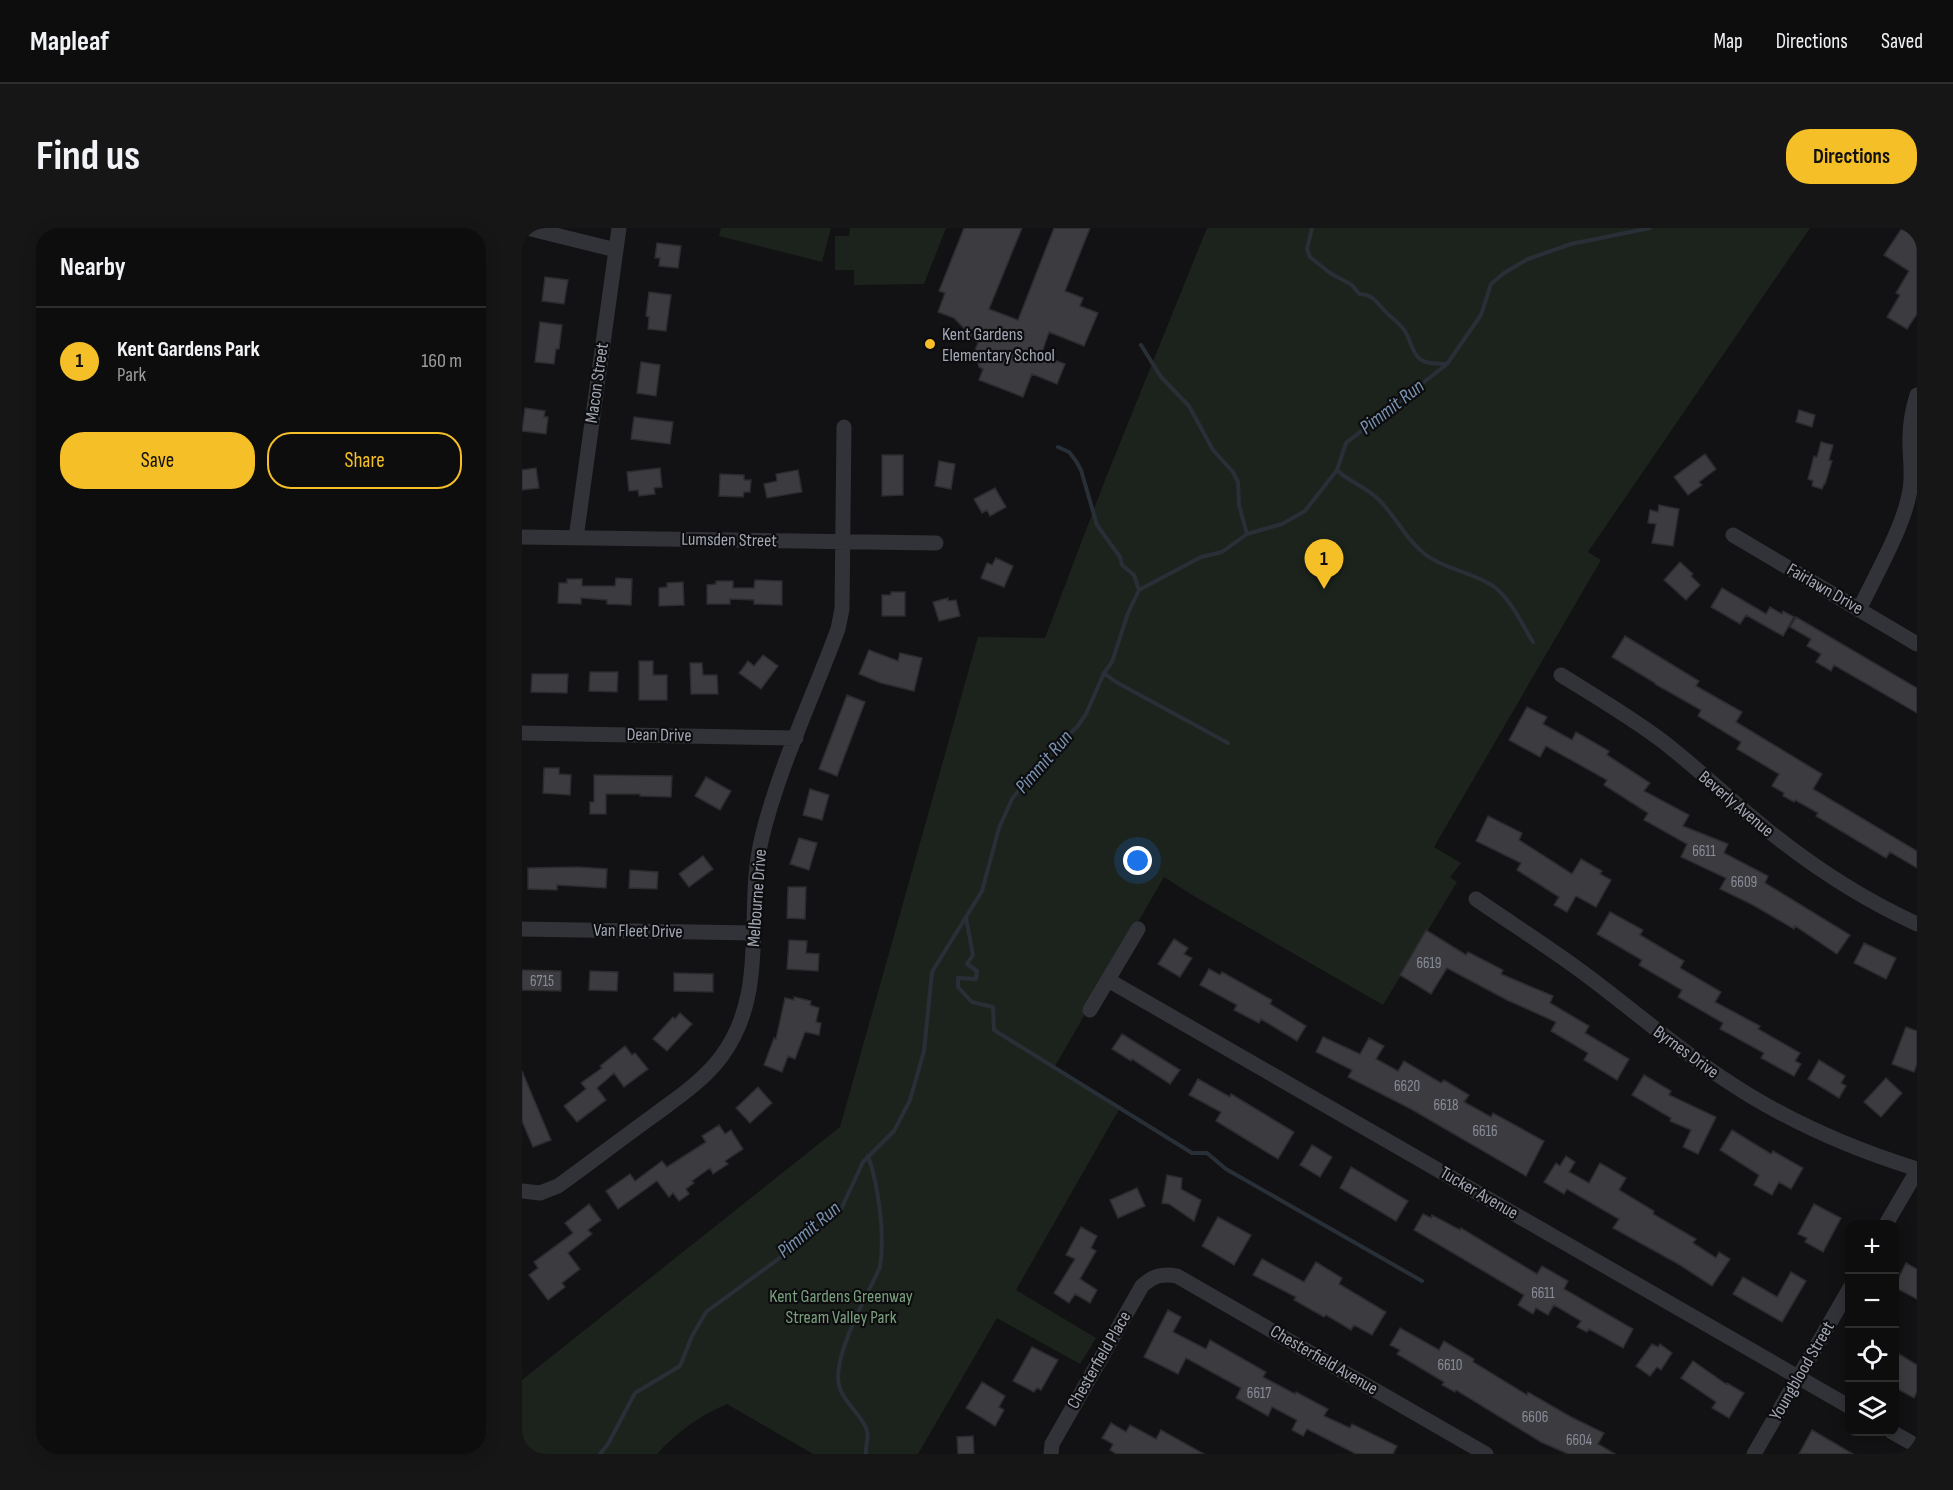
<!DOCTYPE html>
<meta charset="utf-8">
<style>
:root{--surface:#0e0d0e;--page:#171617;--text:#f1f3f6;--muted:#9b9c9e;--line:#2e2d2e;--accent:#f5bf27}
body{margin:0;font-family:"Sofia Sans Condensed",sans-serif;background:var(--page);color:var(--text)}
.controls{position:absolute;right:18px;bottom:18px;display:grid;overflow:hidden;border-radius:12px;box-shadow:0 3px 15px #0003}
.controls button{width:54px;height:54px;display:grid;place-items:center;padding:0;border:0;border-bottom:2px solid var(--line);background:var(--surface);color:var(--text);font:30px sans-serif}
.you{position:absolute;left:616px;top:633px;width:21px;height:21px;margin:-15px;border:4px solid #fff;border-radius:50%;background:#1a73e8;box-shadow:0 0 0 9px #1a73e833}
.badge{display:grid;place-items:center;width:39px;height:39px;border-radius:50%;background:var(--accent);color:#111;font-size:20px;font-weight:700}
.pin{position:absolute;translate:-50% -50px;filter:drop-shadow(0 2px 3px #0008)}
.pin::after{content:'';position:absolute;top:32px;width:21px;height:18px;background:inherit;clip-path:polygon(0 0,100% 0,50% 100%)}
.list{margin:0;padding:0;list-style:none}
h2{display:flex;justify-content:space-between;align-items:center;height:78px;margin:0;padding:0 24px;font-size:26px}
h2 small{font-size:20px;font-weight:400;color:var(--muted)}
.list li{display:grid;grid-template-columns:39px 1fr auto;gap:18px;align-items:center;box-sizing:border-box;height:108px;padding:0 24px;border-top:2px solid var(--line)}
.list b{display:block;font-size:22px;white-space:nowrap}
.list p{margin:0;font-size:20px;white-space:nowrap;color:var(--muted)}
.list em{font-size:20px;font-style:normal;color:var(--muted)}
.actions{display:flex;gap:12px;padding:18px 24px}
.actions a{flex:1;padding:14px 0;border:2px solid var(--accent);border-radius:24px;text-align:center;font-size:21px;color:var(--accent)}
.actions .main{background:var(--accent);color:#111}
.icon{flex:none;width:33px;height:33px;fill:none;stroke:currentColor;stroke-width:2;stroke-linecap:round;stroke-linejoin:round}
.map{position:relative;flex:none;width:1395px;height:1226px;overflow:hidden;border-radius:24px}
header{display:flex;align-items:center;gap:36px;box-sizing:border-box;height:84px;padding:0 30px;background:var(--surface);border-bottom:2px solid var(--line)}
header strong{font-size:28px}
nav{display:flex;gap:33px;margin-inline-start:auto;font-size:21px}
.intro{display:flex;align-items:center;justify-content:space-between;box-sizing:border-box;height:144px;padding:0 36px}
h1{margin:0;font-size:42px}
.button{padding:15px 27px;border-radius:24px;background:var(--accent);color:#111;font-size:21px;font-weight:700}
main{display:flex;gap:36px;padding:0 36px}
aside{flex:1;background:var(--surface);border-radius:24px;box-shadow:0 3px 15px #0003}
.map>svg:first-child{display:block}
.green{fill:#1c231d}
.lines{fill:none;stroke-linecap:round;stroke-linejoin:round}
.stream{stroke:#282f37;stroke-width:4}
.building{fill:#3c3c40;stroke:#2c2b2f;stroke-width:1.5}
.minor{stroke:#323338;stroke-width:15}
.poi-dot{fill:#f5bf27;stroke:#0d0c0e;stroke-width:2}
.labels{text-anchor:middle;dominant-baseline:central;stroke-width:4.5;stroke-linejoin:round;paint-order:stroke}
.number-label{font-size:15px;fill:#888c97}
.poi-label{font-size:18px;fill:#a2a7b4;stroke:#0d0c0e;text-anchor:start}
.street-label{font-size:18px;fill:#a2a7b4;stroke:#0d0c0e}
.park-label{font-size:18px;fill:#79a07e;stroke:#0d0c0e}
.water-label{font-size:20px;font-style:italic;fill:#7892b0;stroke:#0d0c0e}
</style>
<header>
<strong>Mapleaf</strong>
<nav><a>Map</a><a>Directions</a><a>Saved</a></nav>
</header>
<div class="intro"><h1>Find us</h1><a class="button">Directions</a></div>
<main>
<aside>
<h2>Nearby<small></small></h2>
<ul class="list">
<li><span class="badge">1</span><div><b>Kent Gardens Park</b><p>Park</p></div><em>160 m</em></li>
</ul>
<div class="actions"><a class="main">Save</a><a>Share</a></div>
</aside>
<div class="map">
<svg width="1395" height="1226" viewBox="0 0 1395 1226">
<rect width="100%" height="100%" fill="#121113"/>
<path class="green" d="M199 0H309L300 34 197 8Z
M328 0H424L402 56 332 57V42H313V8H327Z
M685 0H1288L1066 324 1079 332 912 619 939 635 928 649 935 654 861 777 670 667 642 649 532 840 599 878 494 1062 574 1110 558 1136 475 1090 396 1226H291L205 1176C177 1188 155 1204 135 1226H0V1152L318 899 456 409 523 410 583 252Z"/>
<g class="lines">
<path class="stream" d="M790 0 785 21 788 29 808 45 830 57 837 66C851 66 854 74 863 83 869 90 877 94 883 103 888 111 890 125 898 131 905 137 916 135 925 136
M619 117 639 149 667 178 691 222 711 244 716 254 717 277 725 306
M536 219 547 224 554 233 559 242 575 297 598 329 600 337 612 347 617 362
M815 242C827 254 844 259 856 271 874 288 883 311 904 327 924 342 951 344 971 358 990 372 999 395 1011 414
M582 445 594 454 706 515
M444 690 451 727 445 736 455 743 454 751 436 750V759L450 774 471 779 472 802 670 925H685L704 941 900 1053
M78 1226 86 1216 113 1165 158 1138 170 1108 184 1084 281 1013 319 981 341 934 372 903 388 872 402 823 410 744 460 663 477 600 490 571 521 531 555 499 564 486 582 445 590 434 606 385 617 362 679 329 700 324 725 306 760 296 783 283 815 242 824 215 925 136 959 87 969 56 982 45 1006 31 1049 16 1128 0
M344 1226C343 1219 347 1210 345 1203 343 1191 323 1175 318 1161 307 1132 346 1067 358 1039 363 1007 357 959 346 928"/>
</g>
<path class="building" d="M442 0H500L467 81 496 92 532 0H568L543 63 561 70 558 78 576 85 562 118 527 104 519 127 543 136 535 156 510 146 501 169 457 152 461 141 457 139 453 122 456 115 432 90 416 84 423 65 417 63Z
M1380 0H1387L1395 5V86L1385 101 1365 89 1378 67 1374 65 1387 43 1362 27Z
M135 15 159 18 156 40 137 38 138 30H133Z
M23 49 46 52 42 76 20 73Z
M127 64 149 67 144 103 126 101 127 89 124 88Z
M18 94 40 97 37 121H34L32 136 13 134Z
M119 134 138 137 134 168 115 165Z
M3 180 23 183 22 189H26L24 206 0 203Z
M1277 182 1293 187 1290 199 1274 194Z
M112 189 151 194 148 216 109 211Z
M1299 214 1311 217 1307 232 1310 233 1303 256H1302L1300 261 1290 258 1291 253 1286 251 1292 228 1295 229Z
M1183 226 1194 241 1177 254 1180 257 1166 267 1152 249Z
M360 227H381V267L360 268Z
M417 233 433 236 429 261 413 258Z
M14 240 17 260 0 262V242Z
M138 240 140 259 132 260 133 266 117 268 116 262 107 263 105 244Z
M276 242 280 264 245 270 242 256 255 253 254 246Z
M198 246 222 247V252H229L228 264H222L221 269 197 268Z
M473 260 484 279 468 288 465 282 460 285 452 271Z
M1137 277 1157 281 1151 318 1130 315 1134 296 1126 295 1128 282 1136 284Z
M474 330 491 338 482 359 459 350 465 335 470 337Z
M1158 334 1171 346 1169 348 1178 357 1164 372 1142 352Z
M94 350 110 351 109 377 85 376V372L59 370V376L36 375 37 355H45V351H60V358H93Z
M233 352 260 353V377L232 376V372L208 371V376H185V357L194 356V353H211V360H232Z
M161 354 162 377 137 378V360L145 359V355Z
M1200 360 1244 386 1248 379 1260 386 1261 383 1272 389 1261 408 1224 387 1218 396 1189 379Z
M369 364H383V388H360V367H369Z
M426 370V373L434 372 438 388 417 393 411 374Z
M1274 389 1395 460V485L1312 437 1309 443 1294 434 1299 426 1285 418 1289 411 1268 399Z
M1103 408 1177 453 1174 458 1220 484 1214 494 1300 546 1291 561 1395 623V640L1368 624 1364 630 1294 588 1296 585 1273 572 1272 574 1261 568 1262 565 1250 558 1257 546 1215 521 1219 514 1176 488 1179 482 1133 456V455L1090 429Z
M347 422 376 433 378 425 400 430 392 463 359 455 337 446Z
M241 427 256 438 239 461 217 445 226 433 232 438Z
M117 433H131V447H145V472H117Z
M168 435H180L181 447H195L196 466H169Z
M68 444H96L95 464 67 463Z
M10 446H46L45 465 9 464Z
M325 467 343 474 315 548 297 541Z
M1005 479 1025 489 1021 496 1050 512 1054 504 1087 523 1085 527 1128 555 1122 563 1167 587 1161 598 1206 616 1202 625 1246 648 1243 655 1328 707 1315 726 1273 698 1272 701 1231 677 1198 661 1204 650 1159 629 1165 616 1122 592 1126 585 1082 557 1085 552 1024 518 1018 529 987 512Z
M22 540H37V546L49 547 48 567 21 565Z
M72 547 150 548 149 569 118 568V566H84V586H68V574H72Z
M184 549 209 563 198 582 173 568Z
M288 561 307 567 300 592 281 587Z
M966 588 1000 605 997 612 1050 646 1059 631 1080 643 1078 646 1089 652 1074 679 1054 668 1045 684 1032 677 1037 669 995 642 999 635 954 613Z
M277 610 295 615 287 642 268 636Z
M181 628 191 641 167 659 157 646Z
M55 639 85 641 84 660 35 657V662L6 661V640Z
M108 642 136 644 135 661 107 660Z
M266 659H284L283 691 265 690Z
M1088 684 1121 702 1118 707 1162 733 1158 740 1199 764 1193 774 1238 798 1236 801 1278 825 1273 833 1279 836 1272 848 1239 830 1242 825 1198 801 1201 795 1156 769 1160 762 1117 737 1120 732 1075 706Z
M904 702 944 727 946 724 981 742 979 746 1031 768 1028 775 1067 798 1063 805 1107 831 1095 852 1062 832 1066 825 1029 803 1034 794 985 772 925 740 909 766 878 747Z
M652 711 666 720 662 726 670 730 658 749 636 736Z
M267 712 285 713 284 725 297 726 296 743 265 741Z
M1342 715 1374 730 1364 751 1332 735Z
M687 741 698 747 700 744 750 772 748 776 784 798 775 813 739 791 737 795 712 782 715 777 678 757Z
M0 742 39 743V763L0 762Z
M68 743 96 744 95 763 67 762Z
M152 745 191 746V764L152 763Z
M272 769 289 773 288 777 297 780 294 794 299 795 297 807 283 804 273 831 266 828 260 844 242 837 252 810 254 811 263 770 272 772Z
M158 785 170 796 145 823 131 811 151 789 153 791Z
M1384 799 1395 803V836L1392 844 1370 836Z
M600 806 658 842 648 856 610 831 609 833 590 821Z
M801 809 838 826 847 810 862 818 854 831 876 843 882 833 919 855 922 852 947 867 942 874 969 889 971 885 1022 913 1004 948 889 881 826 849 830 842 794 824Z
M103 818 110 827 113 825 126 841 102 859 92 845 75 860 84 872 55 894 42 878 64 861 59 855 80 840 78 838Z
M1297 832 1323 848 1319 855 1324 858 1317 870 1286 851Z
M0 843 29 912 11 919 0 893Z
M1122 847 1149 863 1147 867 1194 889 1176 926 1161 919 1169 902 1148 893 1149 890 1110 867Z
M1364 850 1380 865 1359 889 1342 874Z
M676 851 708 869 709 866 772 904 756 931 694 893 699 884 667 867Z
M236 859 250 875 228 895 214 880Z
M197 897 203 906 209 902 221 921 203 933 206 936 191 946 188 940 170 953 172 955 164 961 167 966 157 973 151 965 147 969 135 953 96 981 84 963 108 946 113 953 140 933 145 939 184 914 180 908Z
M1210 902 1249 926 1251 923 1281 940 1269 961 1257 954 1250 967 1232 957 1237 947 1198 922Z
M790 917 810 929 798 949 778 937Z
M1044 928 1053 934 1047 944 1067 955 1078 935 1104 950 1097 962 1132 983 1131 986 1174 1011 1171 1015 1194 1030 1197 1024 1208 1031 1190 1058 1158 1037 1091 1000 1097 991 1045 961 1042 966 1022 954 1034 935 1038 938Z
M829 939 886 973 874 993 818 960Z
M645 947 660 950 659 961 679 972 672 993 647 976 640 975Z
M615 960 623 978 596 990 588 972Z
M67 976 79 992 66 1002 70 1006 46 1025 58 1041 40 1055 43 1059 26 1072 7 1047 16 1040 12 1034 51 1005 43 995Z
M1292 976 1319 990 1301 1024 1283 1014 1285 1010 1276 1006Z
M901 986 909 990 910 987 938 1002 939 1000 1015 1046 1020 1038 1046 1053 1042 1061 1111 1101 1101 1120 1067 1101 1065 1104 1055 1099 1059 1093 1032 1077 1026 1087 1014 1080 1011 1086 996 1077 1002 1067 892 1002Z
M696 989 729 1007 712 1037 680 1018Z
M559 999 575 1008 569 1020 574 1023 558 1051 575 1062 568 1075 553 1066 547 1075 532 1065 553 1031 544 1027Z
M740 1031 782 1054 794 1034 820 1050 817 1056 864 1084 850 1107 832 1097 829 1102 804 1087 802 1089 772 1072 774 1069 731 1047Z
M1384 1035 1395 1041V1071L1372 1059Z
M1269 1044 1284 1053 1260 1094 1211 1066 1221 1049 1255 1069Z
M646 1082 659 1089 651 1104 684 1121 688 1112 744 1144 741 1149 773 1166 774 1164 806 1181 802 1188 828 1200 830 1196 875 1218 871 1226H834L785 1201 781 1208 770 1202 775 1192 750 1179 746 1188 714 1170 719 1160 664 1130 656 1146 622 1129Z
M878 1100 917 1122 922 1113 952 1131 951 1134 1005 1167 1006 1164 1049 1189 1082 1205 1076 1216 1093 1226H1046L1019 1214 934 1162 933 1164 920 1157 922 1154 875 1126 878 1122 868 1117Z
M1130 1116 1136 1119 1138 1116 1150 1125 1139 1142 1135 1139 1128 1148 1114 1138Z
M510 1119 536 1132 519 1162 515 1160 512 1164 491 1153Z
M1377 1126 1395 1137V1163L1392 1170 1372 1159V1133Z
M1171 1133 1204 1156 1205 1155 1222 1165 1207 1190 1190 1180 1194 1174 1159 1150Z
M460 1154 483 1168 477 1179 482 1182 473 1198 444 1180Z
M589 1195 604 1204 608 1197 634 1211 639 1202 682 1226H594L588 1222 591 1216 580 1210Z
M1290 1202 1331 1226H1277Z
M451 1208 452 1226H436L435 1209Z"/>
<g class="lines">
<path class="minor" d="M5 0 94 22
M1211 307 1395 416
M0 309 414 315
M54 310 97 0
M1337 382C1353 348 1380 302 1387 267 1392 247 1387 228 1388 208 1388 194 1391 180 1395 167
M1039 447C1073 468 1107 488 1139 512 1173 538 1204 568 1237 595 1285 635 1338 670 1395 696
M0 505 274 510
M954 671C990 696 1028 720 1063 746 1123 791 1178 840 1244 877 1292 904 1343 925 1395 941
M0 701 231 705
M586 752 1328 1179
M568 782 616 701
M0 963 18 965 36 958C68 935 99 911 131 888 155 870 181 853 199 829 248 764 222 683 240 609 257 539 291 469 316 401L320 381 322 199
M1364 996 1395 943
M1370 1204 1395 1218
M529 1226 530 1216 620 1058C631 1048 640 1045 655 1048L964 1226
M1232 1226 1328 1060"/>
</g>
<circle class="poi-dot" cx="408" cy="116" r="6"/>
<g class="labels">
<g class="number-label">
<text x="1182" y="623">6611</text>
<text x="1222" y="654">6609</text>
<text x="907" y="735">6619</text>
<text x="20" y="753">6715</text>
<text x="885" y="858">6620</text>
<text x="924" y="877">6618</text>
<text x="963" y="903">6616</text>
<text x="1021" y="1065">6611</text>
<text x="928" y="1137">6610</text>
<text x="737" y="1165">6617</text>
<text x="1013" y="1189">6606</text>
<text x="1057" y="1212">6604</text>
</g>
<g class="poi-label">
<text x="420" y="106">Kent Gardens<tspan x="420" dy="21">Elementary School</tspan></text>
</g>
<g class="street-label">
<text transform="translate(75 155) rotate(-82)">Macon Street</text>
<text transform="translate(207 312) rotate(1)">Lumsden Street</text>
<text transform="translate(1303 361) rotate(30)">Fairlawn Drive</text>
<text transform="translate(137 507) rotate(1)">Dean Drive</text>
<text transform="translate(1214 576) rotate(40)">Beverly Avenue</text>
<text transform="translate(235 670) rotate(-86)">Melbourne Drive</text>
<text transform="translate(116 703) rotate(1)">Van Fleet Drive</text>
<text transform="translate(1164 824) rotate(36)">Byrnes Drive</text>
<text transform="translate(957 965) rotate(30)">Tucker Avenue</text>
<text transform="translate(577 1132) rotate(-60)">Chesterfield Place</text>
<text transform="translate(802 1132) rotate(30)">Chesterfield Avenue</text>
<text transform="translate(1280 1143) rotate(-60)">Youngblood Street</text>
</g>
<g class="park-label">
<text x="319" y="1068">Kent Gardens Greenway<tspan x="319" dy="21">Stream Valley Park</tspan></text>
</g>
<g class="water-label">
<text transform="translate(870 179) rotate(-38)">Pimmit Run</text>
<text transform="translate(522 534) rotate(-49)">Pimmit Run</text>
<text transform="translate(287 1002) rotate(-40)">Pimmit Run</text>
</g>
</g>
</svg>
<div class="controls">
<button>+</button>
<button>−</button>
<button><svg class="icon" aria-label="locate" viewBox="0 0 24 24"><circle cx="12" cy="12" r="6"/><path d="M12 2v4M12 18v4M2 12h4M18 12h4"/></svg></button>
<button><svg class="icon" aria-label="layers" viewBox="0 0 24 24"><path d="M12 4l9 5-9 5-9-5zM3 14l9 5 9-5"/></svg></button>
</div>
<div class="you"></div>
<div class="pin badge" style="left:802px;top:361px">1</div>
</div>
</main>
